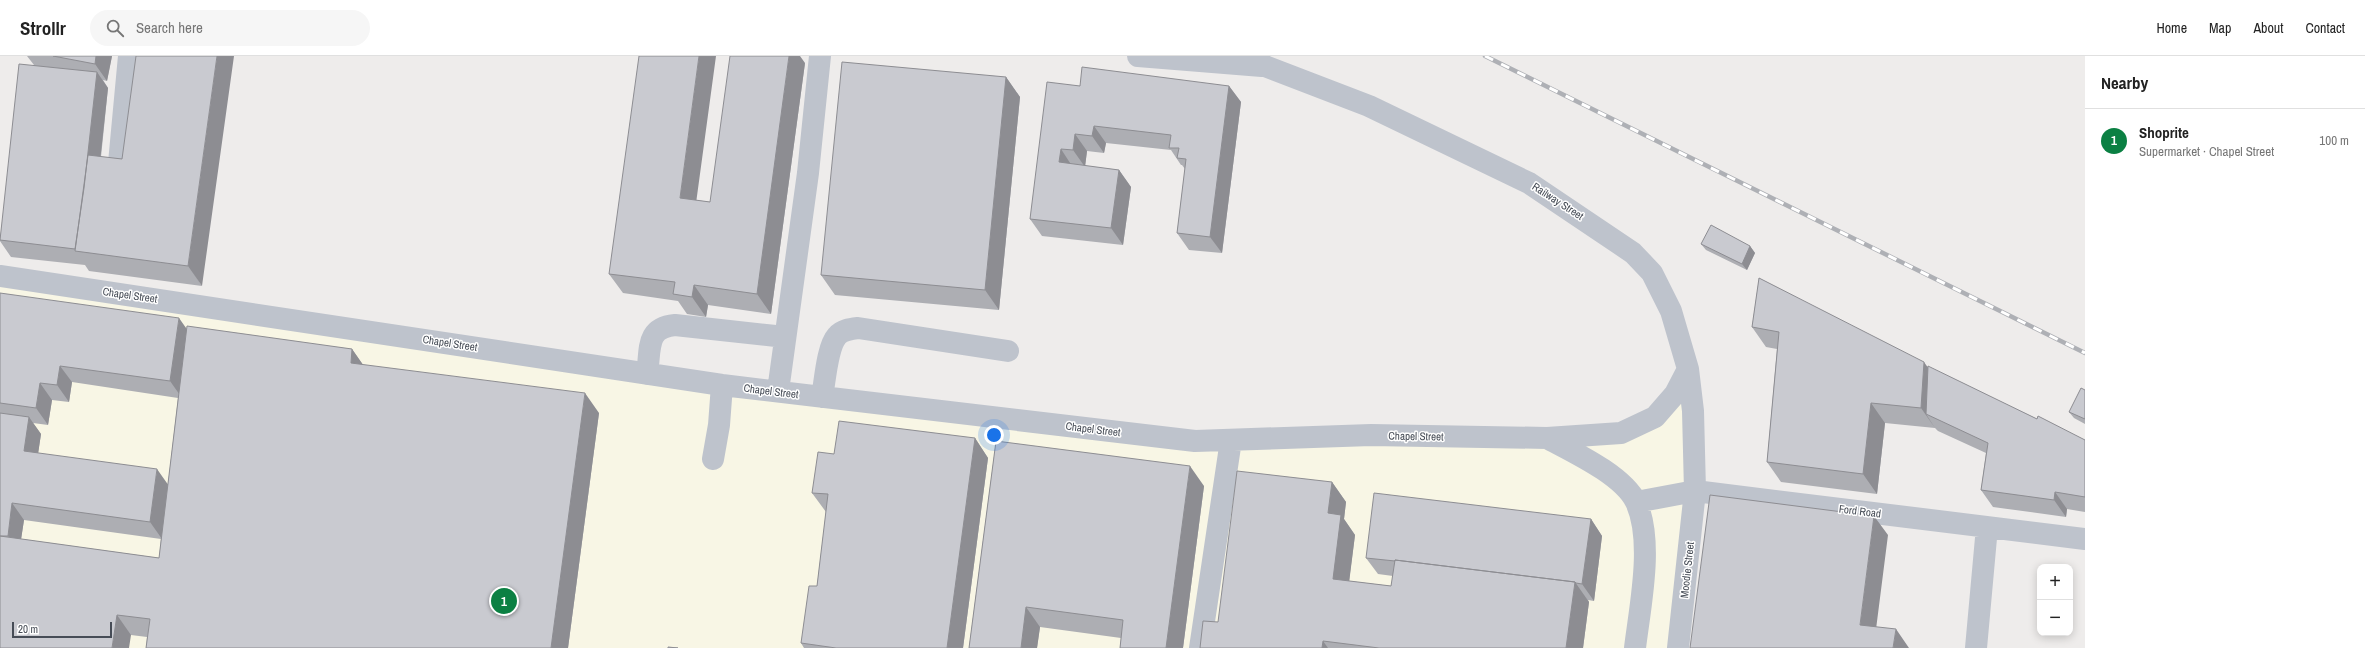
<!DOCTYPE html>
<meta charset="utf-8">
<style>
:root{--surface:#fff;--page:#f6f6f6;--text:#222;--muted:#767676;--line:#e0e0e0;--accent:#0b8043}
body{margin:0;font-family:"Archivo Narrow",sans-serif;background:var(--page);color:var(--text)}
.controls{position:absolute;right:12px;bottom:12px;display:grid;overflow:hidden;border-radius:8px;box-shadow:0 2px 10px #0003}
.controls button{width:36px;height:36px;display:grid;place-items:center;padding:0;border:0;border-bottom:1px solid var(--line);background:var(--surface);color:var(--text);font:20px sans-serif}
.scale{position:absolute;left:12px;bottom:10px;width:100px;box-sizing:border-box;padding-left:4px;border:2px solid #464c56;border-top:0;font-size:11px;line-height:14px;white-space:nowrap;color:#464c56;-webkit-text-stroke:3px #fff;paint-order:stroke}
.you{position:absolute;left:994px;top:379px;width:14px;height:14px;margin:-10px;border:3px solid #fff;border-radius:50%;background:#1a73e8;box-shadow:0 0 0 6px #1a73e833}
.badge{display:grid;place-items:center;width:26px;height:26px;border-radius:50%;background:var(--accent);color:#fff;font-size:13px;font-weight:700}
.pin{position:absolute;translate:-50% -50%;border:2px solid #fff;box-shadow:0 1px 4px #0006}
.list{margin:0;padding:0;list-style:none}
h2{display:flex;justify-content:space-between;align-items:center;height:52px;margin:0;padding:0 16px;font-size:17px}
h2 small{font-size:13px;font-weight:400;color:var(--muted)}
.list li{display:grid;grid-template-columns:26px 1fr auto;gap:12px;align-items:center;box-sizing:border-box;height:64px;padding:0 16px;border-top:1px solid var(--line)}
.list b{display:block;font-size:15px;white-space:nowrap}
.list p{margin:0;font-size:13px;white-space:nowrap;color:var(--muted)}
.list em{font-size:13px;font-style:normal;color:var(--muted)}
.icon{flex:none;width:22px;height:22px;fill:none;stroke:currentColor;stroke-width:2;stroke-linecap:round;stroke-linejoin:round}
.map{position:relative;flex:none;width:2085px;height:592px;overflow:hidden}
header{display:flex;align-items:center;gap:24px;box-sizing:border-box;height:56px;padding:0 20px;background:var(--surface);border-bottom:1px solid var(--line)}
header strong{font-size:19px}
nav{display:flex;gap:22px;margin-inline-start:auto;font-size:14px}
.search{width:280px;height:36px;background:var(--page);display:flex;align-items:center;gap:10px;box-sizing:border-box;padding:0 14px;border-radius:22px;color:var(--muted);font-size:15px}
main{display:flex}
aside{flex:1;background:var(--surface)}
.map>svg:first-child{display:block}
.commercial{fill:#f8f6e5}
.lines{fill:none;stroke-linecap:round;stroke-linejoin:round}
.minor{stroke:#bec3cc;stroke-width:22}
.rail-casing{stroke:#aeb0b5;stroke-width:4.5}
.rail{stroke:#fff;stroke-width:3;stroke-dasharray:9;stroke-linecap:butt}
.wall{fill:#adaeb3;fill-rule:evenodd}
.shaded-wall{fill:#8d8d92}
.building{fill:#c9cad0;stroke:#8d8d92}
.labels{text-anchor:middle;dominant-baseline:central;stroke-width:3;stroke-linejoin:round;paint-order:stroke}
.street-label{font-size:11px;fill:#464c56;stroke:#fff}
</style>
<header>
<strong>Strollr</strong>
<div class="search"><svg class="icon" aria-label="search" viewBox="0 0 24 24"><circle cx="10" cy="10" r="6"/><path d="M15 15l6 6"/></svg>Search here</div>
<nav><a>Home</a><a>Map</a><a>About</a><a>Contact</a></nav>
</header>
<main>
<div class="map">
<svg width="2085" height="592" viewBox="0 0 2085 592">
<rect width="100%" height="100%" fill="#eeeceb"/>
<path class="commercial" d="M0 221 1195 386 1622 378 1689 312 1680 592H0Z"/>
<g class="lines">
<path class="minor" d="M1138 0 1262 10
M1246 0 1265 10 1369 50 1529 127 1633 197 1652 217 1671 255 1688 313 1693 355 1695 435 1678 592
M119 107 129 0
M0 220 722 329 1195 385 1371 379 1547 382 1621 377 1655 361 1675 338 1688 313
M647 318C651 293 645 272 675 269L785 281
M778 335 808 117 820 0
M822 341C825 326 827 291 837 280 842 274 850 273 858 272L1008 295
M1547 382C1573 396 1623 419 1636 446 1654 485 1640 550 1635 592
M713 403 719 369 722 329
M1636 446 1695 435 2085 483
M1200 592 1231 384
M1976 592 1987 471"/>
<g class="rail-casing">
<path id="rail" d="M1485 0 2085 297"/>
</g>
<use href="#rail" class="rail"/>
</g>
<path class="wall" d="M27 0H112L107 25 103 24 108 32 101 101 122 103 202 230 89 215 85 209 11 201 0 185V181L34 9Z
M805 7 771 258 708 249 706 261 687 258 678 245 623 237 609 218 696 144 710 146Z
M1006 21 1020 41 999 254 835 239 821 219Z
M1080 30H1229L1241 46 1222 197 1189 194 1177 177 1185 113 1182 109H1181L1171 94 1106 87 1104 97 1087 95 1085 110 1119 114 1131 131 1123 189 1042 180 1030 163Z
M1701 188 1750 190 1755 197 1747 214 1706 194Z
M1759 222 1928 311 2037 363 2085 384V456L2067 453 2066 461 1993 451 1981 434 1986 397 1938 375 1935 372 1885 367 1877 438 1781 426 1767 406 1777 293 1766 291 1752 271Z
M0 237 187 273 352 293 363 309 599 357 568 592H146L147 581 131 579 0 592ZM72 326 178 342 168 428 38 397 41 378 33 367 48 369 52 344 69 346ZM24 464 161 483 159 502 21 483Z
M2085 334V368L2074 362 2069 356Z
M975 382 988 402 963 592H804L801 587 817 530 826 456 812 437 834 398Z
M996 385 1204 430 1183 592H1120L1121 582 1040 571 1037 592H969Z
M1332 426 1346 446 1344 463 1355 479 1349 525 1391 530 1393 520 1378 518 1366 502 1591 463 1602 480 1594 545 1588 544 1589 546 1583 592H1200L1218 566Z"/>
<path class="shaded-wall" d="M96 0H112L107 25 95 8Z
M217 0H234L202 230 188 210Z
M699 0H716L694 162 680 142Z
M789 0H800L805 7 771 258 757 238Z
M97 16 108 32 90 197 77 193Z
M1006 21 1020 41 999 254 985 234Z
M1229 30 1241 46 1222 197 1210 181Z
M1094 70 1106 87 1104 97 1092 80Z
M1075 78 1087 95 1085 111 1073 94Z
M1061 93 1072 110 1059 106Z
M1119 114 1131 131 1123 189 1111 172Z
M1750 190 1755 197 1747 214 1742 208Z
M694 229 708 249 706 261 692 241Z
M179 262 191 279 182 342 170 325Z
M352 293 366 313 351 307Z
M1924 306 1938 326 1926 358 1935 372 1921 352Z
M60 310 72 326 69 346 57 329Z
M40 327 52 344 48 369 36 352Z
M585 337 599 357 568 592H551Z
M1871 347 1885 367 1877 438 1863 418Z
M29 361 41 378 36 412 24 395Z
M975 382 988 402 963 592H947Z
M1190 410 1204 430 1183 592H1166Z
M157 413 169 430 162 483 150 466Z
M1332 426 1346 446 1344 463 1355 479 1347 543 1333 523 1328 457Z
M2055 436 2067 453 2066 461 2054 444Z
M12 447 24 464 19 497 8 480Z
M1874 460 1888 479 1874 589 1860 569Z
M1591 463 1602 480 1594 545 1582 528Z
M1575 526 1589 546 1583 592H1566Z
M1026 551 1040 571 1037 592H1021Z
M117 559 131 579 129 592H112Z
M1896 573 1909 592H1893Z
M1323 585 1328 592H1322Z"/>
<path class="building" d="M53 0H96L95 8Z
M136 0H217L188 210 75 195 88 99 122 103Z
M639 0H699L680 142 710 146 730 0H789L757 238 694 229 692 241 673 238 675 226 609 218Z
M842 6 1006 21 985 234 821 219Z
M19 8 97 16 84 132 75 193 0 184Z
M1082 11 1229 30 1210 181 1177 177 1186 103 1177 102 1179 92H1169L1171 79 1094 70 1092 80 1075 78 1073 94 1061 93 1059 106 1119 114 1111 172 1030 163 1047 26 1080 30Z
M1711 169 1750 190 1742 208 1701 188Z
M1759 222 1924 306 1921 352 1871 347 1863 418 1767 406 1779 276 1752 271Z
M0 237 179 262 170 325 60 310 57 329 40 327 36 352 0 347Z
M187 270 352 293 351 307 585 337 551 592H146L150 563 117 559 112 592H0V480L159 502Z
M1928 310 2037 363 2038 360 2085 384V441L2055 436 2054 444 1981 434 1988 387 1926 358Z
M2081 332 2085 334V363L2069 356Z
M0 357 29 361 24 395 157 413 150 466 12 447 8 480H0Z
M839 365 975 382 947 592H836L801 587 809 530H817L828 438 812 437 818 396 834 398Z
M996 385 1190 410 1166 592H1120L1123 564 1026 551 1021 592H969Z
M1237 415 1332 426 1328 457 1341 459 1333 523 1391 530 1395 504 1575 526 1566 592H1379L1323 585 1322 592H1200L1203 565 1218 566Z
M1374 437 1591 463 1582 528 1576 527 1575 526 1395 504V505L1366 502Z
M1710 439 1874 460 1860 569 1896 573 1893 592H1690Z
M668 591 678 592H668Z"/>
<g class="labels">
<g class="street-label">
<text transform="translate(1558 145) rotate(33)">Railway Street</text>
<text transform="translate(130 239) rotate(8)">Chapel Street</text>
<text transform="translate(450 287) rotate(9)">Chapel Street</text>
<text transform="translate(771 335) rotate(7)">Chapel Street</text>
<text transform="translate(1093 373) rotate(7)">Chapel Street</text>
<text transform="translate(1416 380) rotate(1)">Chapel Street</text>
<text transform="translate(1860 455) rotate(7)">Ford Road</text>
<text transform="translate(1687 514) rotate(-84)">Moodie Street</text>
</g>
</g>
</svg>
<div class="controls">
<button>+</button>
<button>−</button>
</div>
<div class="scale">20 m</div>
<div class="you"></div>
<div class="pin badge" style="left:504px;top:545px">1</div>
</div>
<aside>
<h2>Nearby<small></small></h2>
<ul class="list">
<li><span class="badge">1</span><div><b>Shoprite</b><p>Supermarket · Chapel Street</p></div><em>100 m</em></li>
</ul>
</aside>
</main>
